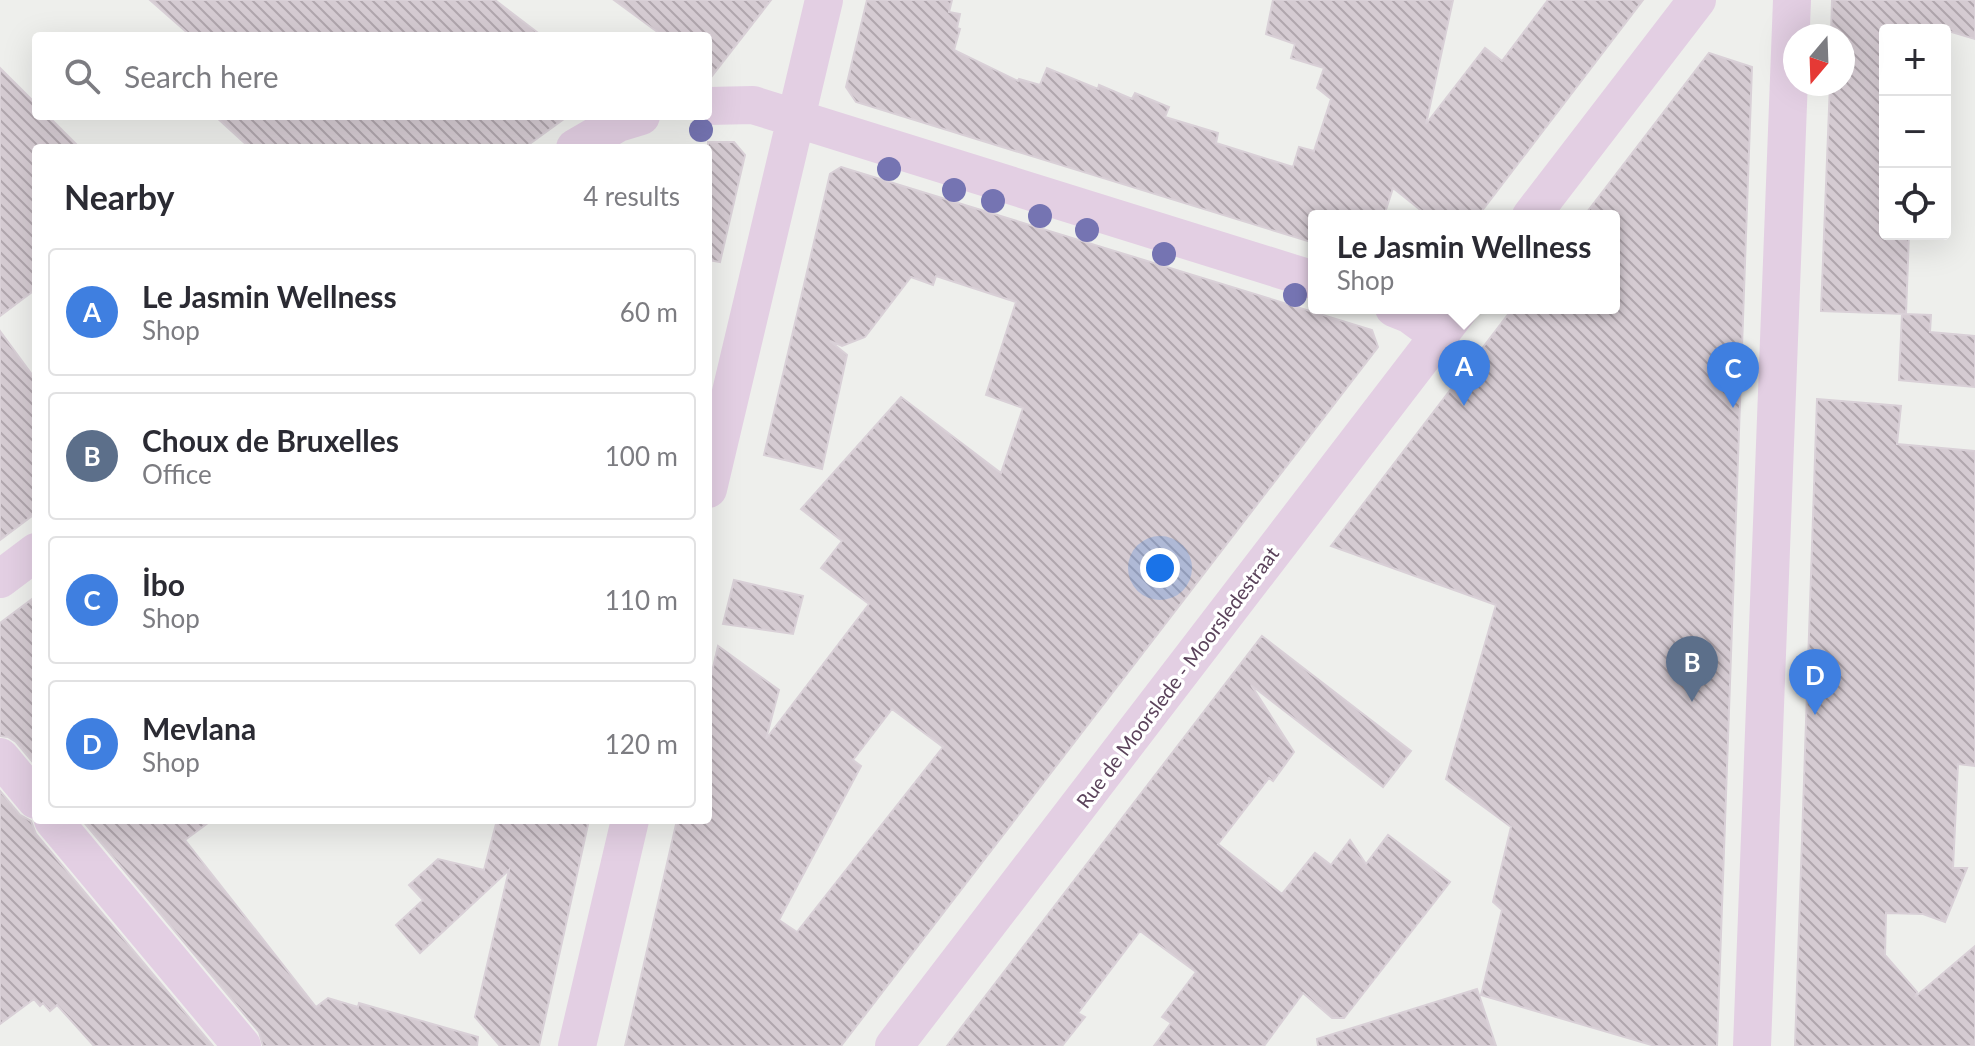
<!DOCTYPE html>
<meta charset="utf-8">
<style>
:root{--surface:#fff;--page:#f2f2f3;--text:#2b2b33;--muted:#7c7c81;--line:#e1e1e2;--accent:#b45309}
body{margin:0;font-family:Lato,sans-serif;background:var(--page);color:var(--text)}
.controls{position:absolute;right:24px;top:24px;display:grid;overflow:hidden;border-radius:8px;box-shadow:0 8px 32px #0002}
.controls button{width:72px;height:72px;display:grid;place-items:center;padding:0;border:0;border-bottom:2px solid var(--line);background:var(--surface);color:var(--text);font:40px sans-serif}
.compass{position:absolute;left:1783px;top:24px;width:72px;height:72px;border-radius:50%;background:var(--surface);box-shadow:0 8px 32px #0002;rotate:199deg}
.you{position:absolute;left:1160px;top:568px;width:28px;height:28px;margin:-20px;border:6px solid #fff;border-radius:50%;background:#1a73e8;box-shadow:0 0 0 12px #1a73e833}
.badge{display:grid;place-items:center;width:52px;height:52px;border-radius:50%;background:var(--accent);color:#fff;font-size:26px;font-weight:700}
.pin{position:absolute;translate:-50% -66px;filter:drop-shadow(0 2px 4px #0008)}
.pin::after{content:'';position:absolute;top:42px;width:28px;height:24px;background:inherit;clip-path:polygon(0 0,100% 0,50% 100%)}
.popup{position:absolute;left:1308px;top:210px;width:312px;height:104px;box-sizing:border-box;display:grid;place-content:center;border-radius:8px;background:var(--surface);filter:drop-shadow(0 2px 6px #0005);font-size:26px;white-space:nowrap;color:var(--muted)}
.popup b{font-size:30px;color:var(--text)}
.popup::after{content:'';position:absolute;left:50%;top:100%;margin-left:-16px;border:16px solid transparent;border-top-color:var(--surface)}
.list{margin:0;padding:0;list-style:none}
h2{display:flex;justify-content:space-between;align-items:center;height:104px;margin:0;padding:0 32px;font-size:34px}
h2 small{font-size:26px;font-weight:400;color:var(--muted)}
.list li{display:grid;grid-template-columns:52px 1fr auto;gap:24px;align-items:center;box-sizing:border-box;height:128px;margin:0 16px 16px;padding:0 16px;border:2px solid var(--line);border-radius:8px}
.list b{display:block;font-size:30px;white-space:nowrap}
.list p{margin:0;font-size:26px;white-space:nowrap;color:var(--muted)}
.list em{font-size:26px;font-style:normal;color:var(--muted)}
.icon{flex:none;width:44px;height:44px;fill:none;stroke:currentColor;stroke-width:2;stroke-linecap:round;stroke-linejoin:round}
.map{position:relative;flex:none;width:1975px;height:1046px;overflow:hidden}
.search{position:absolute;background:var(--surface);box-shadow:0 8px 32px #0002;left:32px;top:32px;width:680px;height:88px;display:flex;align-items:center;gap:20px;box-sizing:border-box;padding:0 28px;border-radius:8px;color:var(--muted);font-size:30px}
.panel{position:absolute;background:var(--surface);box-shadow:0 8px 32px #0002;left:32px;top:144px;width:680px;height:680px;border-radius:8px}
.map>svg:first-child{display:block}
.building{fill:url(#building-back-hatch);stroke:#d9d0d7;stroke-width:2;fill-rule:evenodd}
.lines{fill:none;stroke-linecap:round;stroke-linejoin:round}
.minor{stroke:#e3cfe3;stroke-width:38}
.tree{fill:#7574b2}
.labels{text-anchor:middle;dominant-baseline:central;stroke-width:7;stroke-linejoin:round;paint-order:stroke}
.street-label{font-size:20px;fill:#5b435b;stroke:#fff}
</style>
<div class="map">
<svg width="1975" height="1046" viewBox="0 0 1975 1046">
<defs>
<pattern id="building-back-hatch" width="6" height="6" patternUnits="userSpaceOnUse" patternTransform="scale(2)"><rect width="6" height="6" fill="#d5cbd2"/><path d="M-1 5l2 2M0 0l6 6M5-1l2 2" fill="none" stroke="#b0a6ad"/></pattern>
</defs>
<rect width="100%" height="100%" fill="#eeefec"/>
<path class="building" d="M150 0H495L542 36H191Z
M614 0H771L708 81V36H663Z
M867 0H952L949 12 960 14 957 28 960 29 954 50 1018 81 1019 79 1040 85 1047 68 1098 89 1099 85 1132 99 1135 93 1169 107 1165 117 1218 133 1216 143 1293 167 1299 147 1314 151 1331 99 1317 88 1324 68 1291 58 1295 44 1266 34 1273 0H1453L1426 124 1485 48 1502 61 1548 0H1643L1478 216H1428L1393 188 1384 216H1314V243L856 102 846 87Z
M1832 0H1975V39L1945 30H1885V234H1909L1906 314 1821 311 1830 84H1843V36H1831Z
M1709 53 1752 67 1717 1046H1655L1481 995 1502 910 1493 902 1511 827 1446 779 1496 605 1331 546 1513 308H1614V216H1584Z
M0 68 36 104V116H48L80 148H36V289L0 316Z
M215 116H568L524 148H250Z
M708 142H734L745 155 720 262 708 260Z
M841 167 1372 330 1378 347 841 1046H625L677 820H708V689L718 646 779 690 766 739 869 604 821 568 842 541 801 509 901 397 1001 473 1023 408 986 395 1016 302 936 276 933 285 911 277 865 337 842 346 830 341 847 355 822 469 764 455 830 174ZM892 709 943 747 797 932 779 920 861 766 853 760Z
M1902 314 1931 315 1930 332 1975 336V387L1899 380Z
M0 331 36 380V513L0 540Z
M1817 399 1901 406 1897 444 1975 451V766L1958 764 1953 868H1967L1945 922 1923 914 1886 913 1885 955 1917 992 1915 997 1975 946V1046H1795Z
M734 580 803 596 793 634 723 624Z
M36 596V766L16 742 8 737 0 736V623Z
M1262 636 1411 751 1383 787 1251 685 1294 752 1273 781 1269 778 1218 844 1282 894 1315 853 1331 865 1350 840 1366 864 1388 835 1450 882 1344 1018H1332L1303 993 1264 1046H1154L1171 1023 1162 1017 1196 972 1140 931 1078 1013 1085 1017 1062 1046H947Z
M0 791 20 815 31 821 36 834 213 1046H94L57 1005 50 1011 43 1003 40 1006 34 999 0 1024Z
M82 820H212L185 840 316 1007 328 998 358 1007 359 1003 478 1037 477 1046H263L259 1032Z
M497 820H589L539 1046H500L475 1017 509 870 420 953 396 925 423 900 409 885 438 859 484 870Z
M1477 989 1496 1046H1318L1317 1039Z"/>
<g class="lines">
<path class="minor" d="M708 106 753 105 1314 280
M575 148 618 123 641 116
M1531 216 1697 0
M1394 308 1409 314 1439 336
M708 489 824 0
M0 579 36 552
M0 757 36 800
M53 820 242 1046
M577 1046 630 820
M894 1046 1460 308
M1752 1046 1792 0"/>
</g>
<g class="tree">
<circle cx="701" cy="130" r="12"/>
<circle cx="889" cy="169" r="12"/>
<circle cx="954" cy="190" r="12"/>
<circle cx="993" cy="201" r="12"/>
<circle cx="1040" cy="216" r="12"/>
<circle cx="1087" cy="230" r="12"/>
<circle cx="1164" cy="254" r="12"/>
<circle cx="1295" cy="295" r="12"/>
</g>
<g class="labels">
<g class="street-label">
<text transform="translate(1177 677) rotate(-53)">Rue de Moorslede - Moorsledestraat</text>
</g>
</g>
</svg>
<div class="controls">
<button>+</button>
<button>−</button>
<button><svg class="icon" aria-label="locate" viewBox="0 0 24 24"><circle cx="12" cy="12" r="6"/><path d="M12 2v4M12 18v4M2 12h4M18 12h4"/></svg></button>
</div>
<svg class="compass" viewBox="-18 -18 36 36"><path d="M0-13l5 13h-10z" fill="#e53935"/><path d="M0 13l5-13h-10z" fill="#7c7c81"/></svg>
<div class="you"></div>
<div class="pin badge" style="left:1464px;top:406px;background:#3f7fe0">A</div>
<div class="popup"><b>Le Jasmin Wellness</b>Shop</div>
<div class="pin badge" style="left:1692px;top:702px;background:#5c6f8a">B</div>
<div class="pin badge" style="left:1733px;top:408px;background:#3f7fe0">C</div>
<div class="pin badge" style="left:1815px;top:715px;background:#3f7fe0">D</div>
<div class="search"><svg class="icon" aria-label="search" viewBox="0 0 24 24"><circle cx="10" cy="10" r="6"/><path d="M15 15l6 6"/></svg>Search here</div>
<section class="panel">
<h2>Nearby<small>4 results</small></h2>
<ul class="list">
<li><span class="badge" style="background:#3f7fe0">A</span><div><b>Le Jasmin Wellness</b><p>Shop</p></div><em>60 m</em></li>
<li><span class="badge" style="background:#5c6f8a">B</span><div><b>Choux de Bruxelles</b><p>Office</p></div><em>100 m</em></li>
<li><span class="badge" style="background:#3f7fe0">C</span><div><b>İbo</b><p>Shop</p></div><em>110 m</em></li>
<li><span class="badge" style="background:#3f7fe0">D</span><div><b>Mevlana</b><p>Shop</p></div><em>120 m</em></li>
</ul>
</section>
</div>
